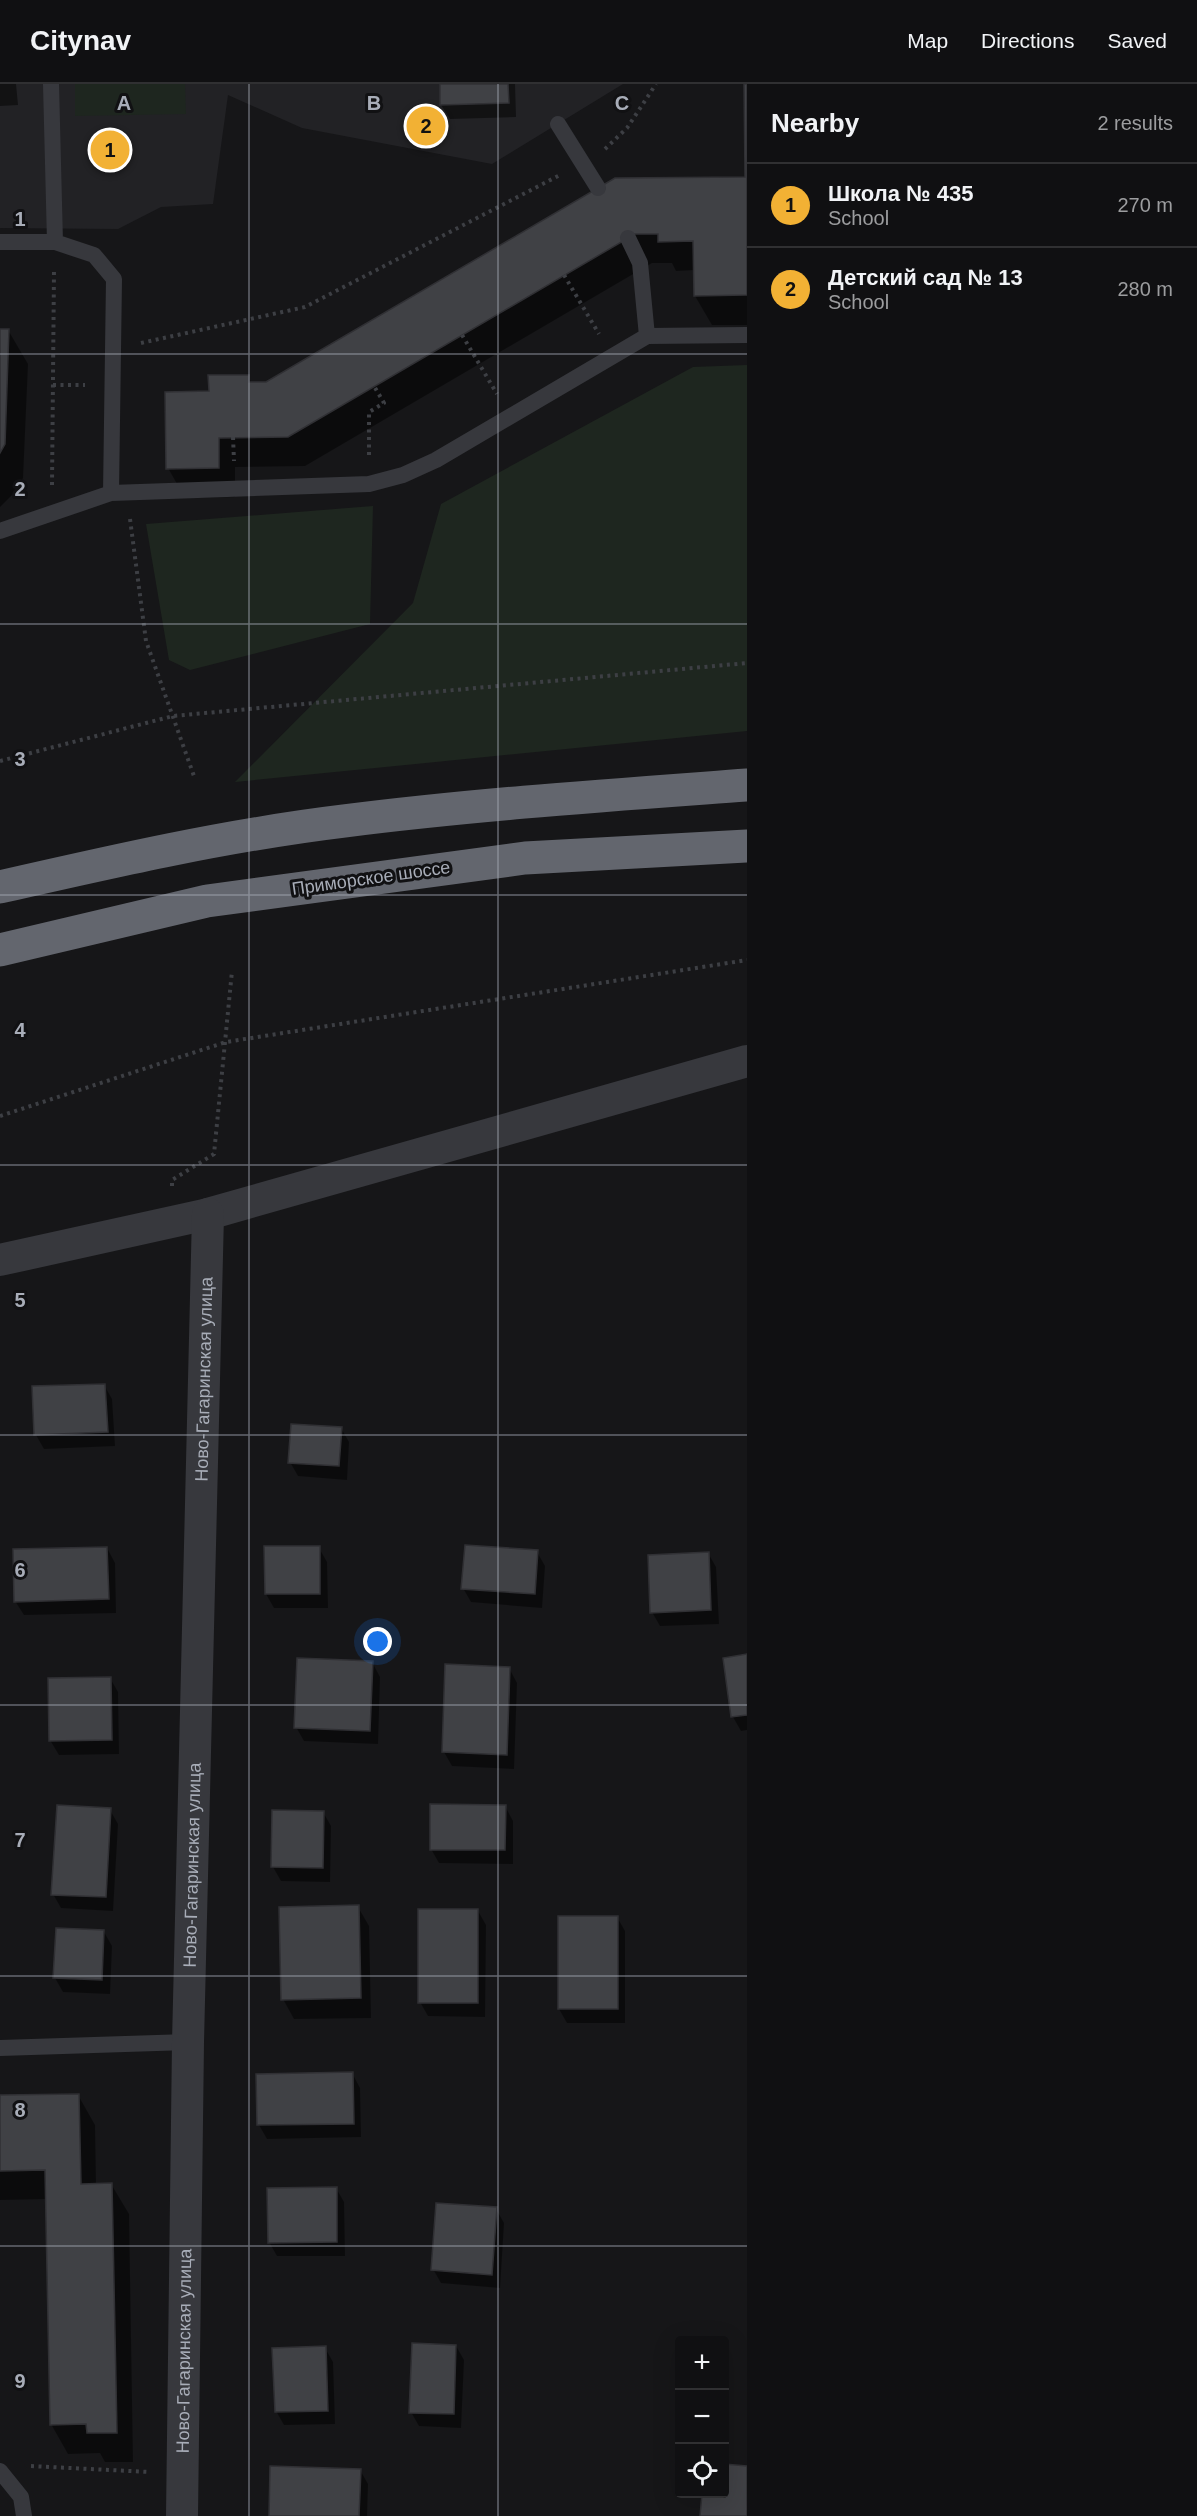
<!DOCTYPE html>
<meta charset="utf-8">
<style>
:root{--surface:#101012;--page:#1e1e20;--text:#f1f3f6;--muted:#9c9d9f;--line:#303032;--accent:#f2b134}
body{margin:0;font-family:Helvetica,sans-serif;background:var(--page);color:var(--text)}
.controls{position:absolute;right:18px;bottom:18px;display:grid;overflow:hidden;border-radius:6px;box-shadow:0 6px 24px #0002}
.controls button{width:54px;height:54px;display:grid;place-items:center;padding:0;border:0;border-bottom:2px solid var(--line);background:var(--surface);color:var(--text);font:30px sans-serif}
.you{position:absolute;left:378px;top:1558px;width:21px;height:21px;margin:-15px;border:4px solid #fff;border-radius:50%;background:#1a73e8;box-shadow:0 0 0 9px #1a73e833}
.badge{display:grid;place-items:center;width:39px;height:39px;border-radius:50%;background:var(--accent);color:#111;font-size:20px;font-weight:700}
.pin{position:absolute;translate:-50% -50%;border:3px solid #fff;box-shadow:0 2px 6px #0006}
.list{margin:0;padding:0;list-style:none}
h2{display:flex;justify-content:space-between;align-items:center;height:78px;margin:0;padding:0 24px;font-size:26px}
h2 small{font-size:20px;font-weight:400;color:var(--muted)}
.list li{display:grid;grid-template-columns:39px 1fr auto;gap:18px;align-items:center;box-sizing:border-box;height:84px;padding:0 24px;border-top:2px solid var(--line)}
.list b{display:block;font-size:22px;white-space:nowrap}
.list p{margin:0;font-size:20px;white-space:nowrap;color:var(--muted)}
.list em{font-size:20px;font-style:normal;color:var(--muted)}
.icon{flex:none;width:33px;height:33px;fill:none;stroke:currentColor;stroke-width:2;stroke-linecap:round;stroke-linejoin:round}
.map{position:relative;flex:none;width:747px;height:2432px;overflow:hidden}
header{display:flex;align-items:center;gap:36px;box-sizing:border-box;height:84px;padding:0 30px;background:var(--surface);border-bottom:2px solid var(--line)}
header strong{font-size:28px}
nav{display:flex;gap:33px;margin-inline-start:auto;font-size:21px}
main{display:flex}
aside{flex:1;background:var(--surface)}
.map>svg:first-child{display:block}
.built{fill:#222225}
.green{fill:#1e261f}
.shadow{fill:#0007}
.building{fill:#404145;stroke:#303034;stroke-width:1.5}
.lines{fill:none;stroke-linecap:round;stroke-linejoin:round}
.path{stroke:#3d3f44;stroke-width:4;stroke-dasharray:3 4.5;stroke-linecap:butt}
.lane{stroke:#37383d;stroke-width:16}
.street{stroke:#37383d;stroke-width:32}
.highway{stroke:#63666e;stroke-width:33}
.grid{fill:none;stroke:#a8adb8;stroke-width:1.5;stroke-opacity:0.55}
.labels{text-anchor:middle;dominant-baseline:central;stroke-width:6;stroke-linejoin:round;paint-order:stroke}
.street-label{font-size:18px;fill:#a8adb8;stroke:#111113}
.grid-label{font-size:20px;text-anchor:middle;font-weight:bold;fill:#a8adb8;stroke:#111113;stroke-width:6;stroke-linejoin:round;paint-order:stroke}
</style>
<header>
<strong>Citynav</strong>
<nav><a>Map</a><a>Directions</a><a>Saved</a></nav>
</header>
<main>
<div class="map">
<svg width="747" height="2432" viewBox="0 0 747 2432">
<rect width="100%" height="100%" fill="#161618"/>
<path class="built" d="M0 0H623L492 80 302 44 228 11 213 120 161 123 118 145 0 144Z"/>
<path class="green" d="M75 0H185L186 30 75 32Z
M747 281V647L235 698 413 519 441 420 693 283Z
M373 422 370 540 190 586 169 576 146 440Z"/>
<path class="shadow" d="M0 0H16L18 21 0 22Z
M441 0H515L516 33 450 35 441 21Z
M745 0H747V241H712L695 212V186L676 187 672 179H652L305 382 235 383V413L185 414 168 384 210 309 248 292 252 300 266 299 746 94Z
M0 246H8L28 280 23 394 16 407 0 423Z
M104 1301 112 1315 115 1362 44 1365 36 1351Z
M341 1344 349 1358 347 1396 298 1392 290 1378Z
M107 1464 115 1479 116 1529 24 1531 15 1517Z
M319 1464 327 1478 328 1524H274L266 1510Z
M537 1468 545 1482 542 1524 471 1518 463 1504Z
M708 1469 716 1483 719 1540 660 1542 652 1528Z
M747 1572V1646L741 1647 733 1633Z
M372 1578 380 1593 378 1660 304 1657 296 1643Z
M509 1584 517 1599 514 1685 452 1682 444 1668Z
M110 1594 118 1608 119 1670 59 1671 50 1656Z
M505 1722 513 1737V1780L439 1779 431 1765Z
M110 1726 118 1740 113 1827 61 1824 53 1810Z
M323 1728 331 1742 330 1798 281 1797 273 1783Z
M358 1823 369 1842 371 1934 294 1935 283 1915Z
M478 1827 486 1841 485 1933 428 1932 420 1918Z
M617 1833 625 1847V1939H567L559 1925Z
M104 1848 112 1862 110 1910 63 1908 55 1894Z
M352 1989 360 2004 361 2053 267 2055 259 2041 257 1991Z
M78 2011 95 2041 96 2101 111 2100 129 2130 133 2378H105L100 2369 68 2370 51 2340 47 2115 0 2116V2013Z
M336 2104 344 2118 345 2172H277L269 2158Z
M496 2125 504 2139 500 2204 441 2199 433 2185Z
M456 2262 464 2276 461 2344 419 2342 411 2328Z
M325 2264 333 2278 335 2340 284 2341 276 2327Z
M360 2386 368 2400 367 2432H270Z"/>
<path class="building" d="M440 0H508L509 19 440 21Z
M744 0H747V211L694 212 693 157 658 158V150H635L288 353 219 354V384L166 385 165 308 209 307 208 291H249V298H266L615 94 745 93Z
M0 245H9L5 360 0 369Z
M105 1300 108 1348 34 1351 32 1302Z
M291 1340 342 1343 339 1382 288 1379Z
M465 1461 538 1466 535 1510 461 1505Z
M264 1462H320V1510H265Z
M107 1463 109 1515 14 1518 13 1465Z
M709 1468 711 1526 650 1529 648 1471Z
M747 1570V1631L731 1633 723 1574Z
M297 1574 373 1577 370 1647 294 1644Z
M445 1580 510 1583 507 1671 442 1668Z
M111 1593 112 1656 49 1657 48 1594Z
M430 1720 506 1721 505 1766H430Z
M57 1721 111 1724 106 1813 51 1811Z
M272 1726 324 1727 323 1784 271 1783Z
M359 1821 361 1914 281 1916 279 1823Z
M418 1825H478V1919H418Z
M558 1832H618V1925H558Z
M56 1844 104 1846 102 1896 53 1894Z
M353 1988 354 2040 257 2041 256 1990Z
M79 2010 81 2100 112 2099 117 2349H87L86 2340 50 2341 45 2086 0 2087V2011Z
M337 2103V2158L268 2159 267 2104Z
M436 2119 497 2123 492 2191 431 2186Z
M412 2259 456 2261 454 2330 409 2329Z
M326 2262 328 2327 275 2328 272 2264Z
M724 2380 747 2382V2432H700L702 2410H724Z
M270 2382 361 2385 359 2432H269Z"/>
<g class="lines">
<path class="path" d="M605 65 627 44 656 0
M564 191 599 250
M462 251 497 310
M141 259 305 223 560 91
M53 301H85
M233 353 234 377
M369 371V328L384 319 374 302
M52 401 54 186
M130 435 146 557 195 695
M0 677 173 632 747 579
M0 1032 226 958 747 876
M172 1102V1096L214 1070 232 887
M31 2382 149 2388"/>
<path class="lane" d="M51 0 55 158
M558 40 598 104
M628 154 640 179 647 252
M0 158H55L94 171 114 195 111 409
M0 447 111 409 369 400 403 391 436 376 647 252 747 251
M0 1964 188 1958
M0 2387 21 2413 24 2432"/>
<g class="street">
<path d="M0 1176 208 1130 747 977"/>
<path id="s1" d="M182 2432 188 1958 208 1130"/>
</g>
<path class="highway" d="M0 803C114 777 228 751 344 737 478 720 612 711 747 701
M0 866 207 817 525 774 747 762"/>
</g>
<path class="grid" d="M249 0V2432M498 0V2432M0 270H747M0 540H747M0 811H747M0 1081H747M0 1351H747M0 1621H747M0 1892H747M0 2162H747"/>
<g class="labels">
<g class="street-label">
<text transform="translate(371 794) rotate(-8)">Приморское шоссе</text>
<text stroke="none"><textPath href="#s1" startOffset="1137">Ново-Гагаринская улица</textPath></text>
<text stroke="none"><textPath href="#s1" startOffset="651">Ново-Гагаринская улица</textPath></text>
<text stroke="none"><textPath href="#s1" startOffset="165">Ново-Гагаринская улица</textPath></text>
</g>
</g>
<g class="grid-label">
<text x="124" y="26">A</text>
<text x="374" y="26">B</text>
<text x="622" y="26">C</text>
<text x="20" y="142">1</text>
<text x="20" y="412">2</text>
<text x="20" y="682">3</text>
<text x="20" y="953">4</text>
<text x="20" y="1223">5</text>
<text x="20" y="1493">6</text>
<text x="20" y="1763">7</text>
<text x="20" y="2033">8</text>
<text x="20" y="2304">9</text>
</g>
</svg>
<div class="controls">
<button>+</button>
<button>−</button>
<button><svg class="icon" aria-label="locate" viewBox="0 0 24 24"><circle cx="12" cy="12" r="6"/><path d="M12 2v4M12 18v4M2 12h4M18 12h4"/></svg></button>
</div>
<div class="you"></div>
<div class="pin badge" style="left:110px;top:66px">1</div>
<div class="pin badge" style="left:426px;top:42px">2</div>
</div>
<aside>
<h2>Nearby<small>2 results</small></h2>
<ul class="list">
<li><span class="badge">1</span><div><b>Школа № 435</b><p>School</p></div><em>270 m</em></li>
<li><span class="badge">2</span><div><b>Детский сад № 13</b><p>School</p></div><em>280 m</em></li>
</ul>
</aside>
</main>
